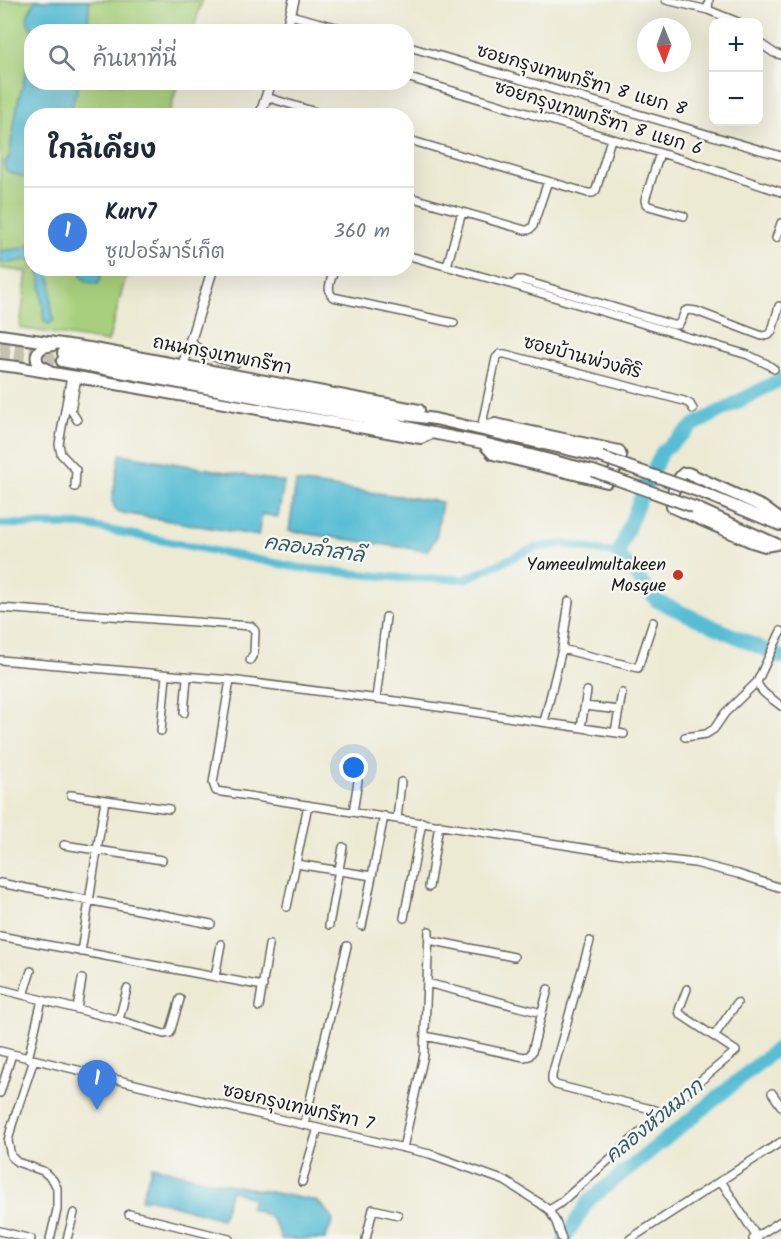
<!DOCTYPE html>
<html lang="th">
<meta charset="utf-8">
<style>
:root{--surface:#fff;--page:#f2f2f3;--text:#1f2937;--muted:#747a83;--line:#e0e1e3;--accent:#c8321e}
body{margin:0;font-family:Kalam,"Playpen Sans Thai",sans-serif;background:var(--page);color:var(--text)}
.controls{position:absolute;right:18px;top:18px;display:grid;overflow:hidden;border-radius:12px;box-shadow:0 6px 24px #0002}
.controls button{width:54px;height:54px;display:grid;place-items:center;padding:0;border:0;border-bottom:2px solid var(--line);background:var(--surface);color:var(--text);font:30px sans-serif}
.compass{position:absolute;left:637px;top:18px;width:54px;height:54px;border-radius:50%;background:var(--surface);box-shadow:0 6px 24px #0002;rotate:179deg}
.you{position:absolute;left:354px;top:768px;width:21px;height:21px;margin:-15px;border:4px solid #fff;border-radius:50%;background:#1a73e8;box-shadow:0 0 0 9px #1a73e833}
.badge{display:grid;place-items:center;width:39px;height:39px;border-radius:50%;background:var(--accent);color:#fff;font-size:20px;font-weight:700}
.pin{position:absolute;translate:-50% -50px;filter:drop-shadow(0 2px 3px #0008)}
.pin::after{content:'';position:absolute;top:32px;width:21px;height:18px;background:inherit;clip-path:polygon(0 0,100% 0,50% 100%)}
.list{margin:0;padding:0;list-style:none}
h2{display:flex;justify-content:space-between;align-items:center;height:78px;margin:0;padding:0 24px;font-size:26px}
h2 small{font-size:20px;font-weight:400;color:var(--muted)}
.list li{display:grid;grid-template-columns:39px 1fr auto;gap:18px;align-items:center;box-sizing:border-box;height:90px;padding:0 24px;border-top:2px solid var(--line)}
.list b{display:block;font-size:22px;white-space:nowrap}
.list p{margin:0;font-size:20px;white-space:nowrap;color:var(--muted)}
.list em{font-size:20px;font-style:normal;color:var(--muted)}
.icon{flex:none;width:33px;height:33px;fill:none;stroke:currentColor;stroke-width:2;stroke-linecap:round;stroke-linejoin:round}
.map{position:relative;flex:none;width:781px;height:1239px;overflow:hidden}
.search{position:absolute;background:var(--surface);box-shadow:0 6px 24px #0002;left:24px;top:24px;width:390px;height:66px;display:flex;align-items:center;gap:15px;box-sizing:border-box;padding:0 21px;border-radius:24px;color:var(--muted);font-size:22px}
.panel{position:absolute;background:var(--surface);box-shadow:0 6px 24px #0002;left:24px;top:108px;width:390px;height:168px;border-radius:24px}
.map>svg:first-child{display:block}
.green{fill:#a8d07b;stroke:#62764c;stroke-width:1.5}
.water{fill:#56bdd4;stroke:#396c78;stroke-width:1.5}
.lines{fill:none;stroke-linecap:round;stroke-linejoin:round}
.canal{stroke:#56bdd4;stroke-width:8}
.river{stroke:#56bdd4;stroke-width:14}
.primary-tunnel{stroke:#c3c1af;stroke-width:10;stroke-dasharray:10 5;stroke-linecap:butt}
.minor-casing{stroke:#65645c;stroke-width:10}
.tertiary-casing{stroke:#65645c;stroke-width:12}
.primary-casing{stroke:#65645c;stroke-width:14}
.minor{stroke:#fff;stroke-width:7}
.tertiary{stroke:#fff;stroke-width:9}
.primary{stroke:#fff;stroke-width:10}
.primary-bridge-casing{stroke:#65645c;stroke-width:14;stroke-linecap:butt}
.primary-bridge{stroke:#fff;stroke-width:10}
.poi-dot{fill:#c8321e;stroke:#f6f6f2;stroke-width:2}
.labels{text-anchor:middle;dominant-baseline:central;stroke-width:5;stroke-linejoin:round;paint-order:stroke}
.street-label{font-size:18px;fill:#1c1c1c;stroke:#f6f6f2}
.poi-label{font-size:18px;fill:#1c1c1c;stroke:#f6f6f2;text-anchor:end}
.water-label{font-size:20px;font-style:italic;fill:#335c66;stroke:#f6f6f2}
</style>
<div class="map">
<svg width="781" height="1239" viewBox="0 0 781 1239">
<rect width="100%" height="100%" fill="#f6f6f2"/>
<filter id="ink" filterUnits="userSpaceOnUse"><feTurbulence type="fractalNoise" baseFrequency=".0167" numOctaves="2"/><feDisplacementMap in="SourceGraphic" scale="12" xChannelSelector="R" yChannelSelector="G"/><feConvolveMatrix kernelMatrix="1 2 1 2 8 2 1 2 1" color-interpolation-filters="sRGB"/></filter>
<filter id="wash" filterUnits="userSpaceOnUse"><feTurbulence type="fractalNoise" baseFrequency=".008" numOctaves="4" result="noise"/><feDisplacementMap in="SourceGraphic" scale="24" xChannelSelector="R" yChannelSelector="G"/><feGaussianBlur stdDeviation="1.35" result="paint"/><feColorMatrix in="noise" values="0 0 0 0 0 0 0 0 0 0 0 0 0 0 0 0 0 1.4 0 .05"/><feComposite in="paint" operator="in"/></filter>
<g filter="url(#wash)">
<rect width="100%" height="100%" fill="#edead4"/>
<path class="green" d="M0 0H202L193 31 32 32V82L178 83 169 115 32 116V268L128 269 108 342 20 328 27 272 0 268Z"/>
<path class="water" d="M36 0H89L88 31H33C32 28 29 26 28 23 25 14 33 7 36 0Z
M31 46 32 82 79 83 69 115 32 116 31 182 27 178 6 171 4 164 9 157 18 102 30 57Z
M31 243V261L29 260C19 260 10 265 0 262V251L25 248Z
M37 269H48C53 281 51 292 51 304 51 309 53 315 54 320L49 324 44 321 40 274Z
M80 269H100L101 278 98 284C87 283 81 280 80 269Z
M120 454 284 482 278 517 262 514 258 536 117 512 112 501Z
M296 482 442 502 436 538 427 551 289 531Z
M152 1166 206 1180 317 1201 330 1214 333 1221 325 1239H281C274 1216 271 1217 250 1208L253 1199 231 1190 222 1219 148 1198 145 1201 141 1200Z"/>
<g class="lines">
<path class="canal" d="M0 524 84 525 300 568 400 578 465 579 534 548 563 544 618 554"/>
<path class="river" d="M781 379 694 425 662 452 639 501 618 554 657 601 781 657
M565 1239 588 1201 707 1106 781 1045"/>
</g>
</g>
<g filter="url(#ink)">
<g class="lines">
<path class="primary-tunnel" d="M0 345 63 353
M0 353 62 361"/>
<g class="minor-casing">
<path id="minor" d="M666 0 708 10 738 22
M708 10 709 0
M290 15 355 32
M758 42 774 53 781 55
M406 46 781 156
M406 77 687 161 781 192
M266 97 329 116
M406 139 588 193H593L596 190 611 139
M660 153 645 200 646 204 649 206 684 216
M406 196 525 230H529L533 226 548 181
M776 238 781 223
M406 255 513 285 748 355 767 364 774 369
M447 266 462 212
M335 268C332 278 325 290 333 297L454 323
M513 285 518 280H522L673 325H678L682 319 685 311 688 310 696 311 762 336 769 335 772 331 779 306
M190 341C204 355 217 359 236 363
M71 376 59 444 61 454 76 470 75 487
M77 377 71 410 77 420
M481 429 496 358 500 354H505L684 401 690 404 693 409
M0 608 251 626 255 631 254 653 250 660
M781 631 757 682C761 694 772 698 781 706
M562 649 638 668 653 622
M0 660 230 680 403 702 624 734
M230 680 213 783 216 791 641 857 695 863 738 874 781 888
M376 699 386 617
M585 706 619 710
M184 713 187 678
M544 722 562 649 569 601
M581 727 587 691
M161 731 166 676
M615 732 622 693
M685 737 706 734 714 729 725 713 757 682
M71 795 169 809
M353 812 358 781
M397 819 401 782
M64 845 162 860
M296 864 372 876
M0 883 211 924
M429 887 439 825
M287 907 308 805
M404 918 422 822
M329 925 343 847
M362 926 384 816
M0 936 263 986
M429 940 514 957
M590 941 552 1075V1081L556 1085 663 1112 736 1051 680 1014 679 1010 687 989
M81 952 105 800
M215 977 221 944
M427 983 542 1013
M0 989 119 1020 164 1034 170 1033 180 999
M23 995 31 971
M259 1007 269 945
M77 1009 82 979
M119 1020 127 989
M425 1036 524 1057 529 1056 532 1052 548 989
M714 1036 737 1003
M0 1051 270 1117 430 1154 505 1181 538 1202 549 1210 556 1222 562 1239
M28 1059 42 1000
M34 1060 12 1125 8 1141 11 1156 17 1162 43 1171 53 1180 57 1188V1210L50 1239
M0 1093 12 1054
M772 1093 781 1106
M304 1125 347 946
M403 1148 424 1055 429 931
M721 1181 758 1239
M302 1182 318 1128
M549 1210 559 1204 663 1112
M129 1214 229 1239
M0 1231 31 1239
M67 1239 74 1213
M366 1239 373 1209 398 1215
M630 1239 781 1142
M753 1239 781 1221"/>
</g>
<g class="tertiary-casing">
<path id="tertiary" d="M286 32 294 0
M260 116 271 82
M183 365 213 268"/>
</g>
<g class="primary-casing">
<path id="primary" d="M0 335 89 348 419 410
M63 353 202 377 390 413 435 419 601 457
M62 361 388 422 432 433 483 443 593 471
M0 365 17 367 77 377 421 438 432 433
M47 369 39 365C35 358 36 352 43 347L53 345
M484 429 488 426 495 424 619 451 621 456 611 478 607 482 493 454 484 444
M703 493 780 525
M694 507 776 544
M776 544 765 546 752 542 672 507C670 497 676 479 684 473H688L763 507 778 518 781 525"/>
</g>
<use href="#minor" class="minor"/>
<use href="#tertiary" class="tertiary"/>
<use href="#primary" class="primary"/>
<g class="primary-bridge-casing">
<path id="primary-bridge" d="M601 457 703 493
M593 471 694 507"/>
</g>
<use href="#primary-bridge" class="primary-bridge"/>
</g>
</g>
<circle class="poi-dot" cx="678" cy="575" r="6"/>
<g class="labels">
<g class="street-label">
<text transform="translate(581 81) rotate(16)">ซอยกรุงเทพกรีฑา 8 แยก 8</text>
<text transform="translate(598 119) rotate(17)">ซอยกรุงเทพกรีฑา 8 แยก 6</text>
<text transform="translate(222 356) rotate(11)">ถนนกรุงเทพกรีฑา</text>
<text transform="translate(582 358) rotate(15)">ซอยบ้านพ่วงศิริ</text>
<text transform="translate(298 1108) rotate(13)">ซอยกรุงเทพกรีฑา 7</text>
</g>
<g class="poi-label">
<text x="666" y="565">Yameeulmultakeen<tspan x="666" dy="21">Mosque</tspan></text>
</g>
<g class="water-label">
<text transform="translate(314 550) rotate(8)">คลองลำสาลี</text>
<text transform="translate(655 1122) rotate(-39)">คลองหัวหมาก</text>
</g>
</g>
</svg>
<div class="controls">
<button>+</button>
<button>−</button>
</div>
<svg class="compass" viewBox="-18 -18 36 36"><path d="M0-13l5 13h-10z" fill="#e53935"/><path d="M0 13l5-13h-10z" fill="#747a83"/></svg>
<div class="you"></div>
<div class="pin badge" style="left:97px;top:1110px;background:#3f7fe0">1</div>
<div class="search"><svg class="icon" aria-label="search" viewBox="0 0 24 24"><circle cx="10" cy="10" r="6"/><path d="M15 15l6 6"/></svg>ค้นหาที่นี่</div>
<section class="panel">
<h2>ใกล้เคียง<small></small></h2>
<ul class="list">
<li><span class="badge" style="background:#3f7fe0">1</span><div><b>Kurv7</b><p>ซูเปอร์มาร์เก็ต</p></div><em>360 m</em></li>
</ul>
</section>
</div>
